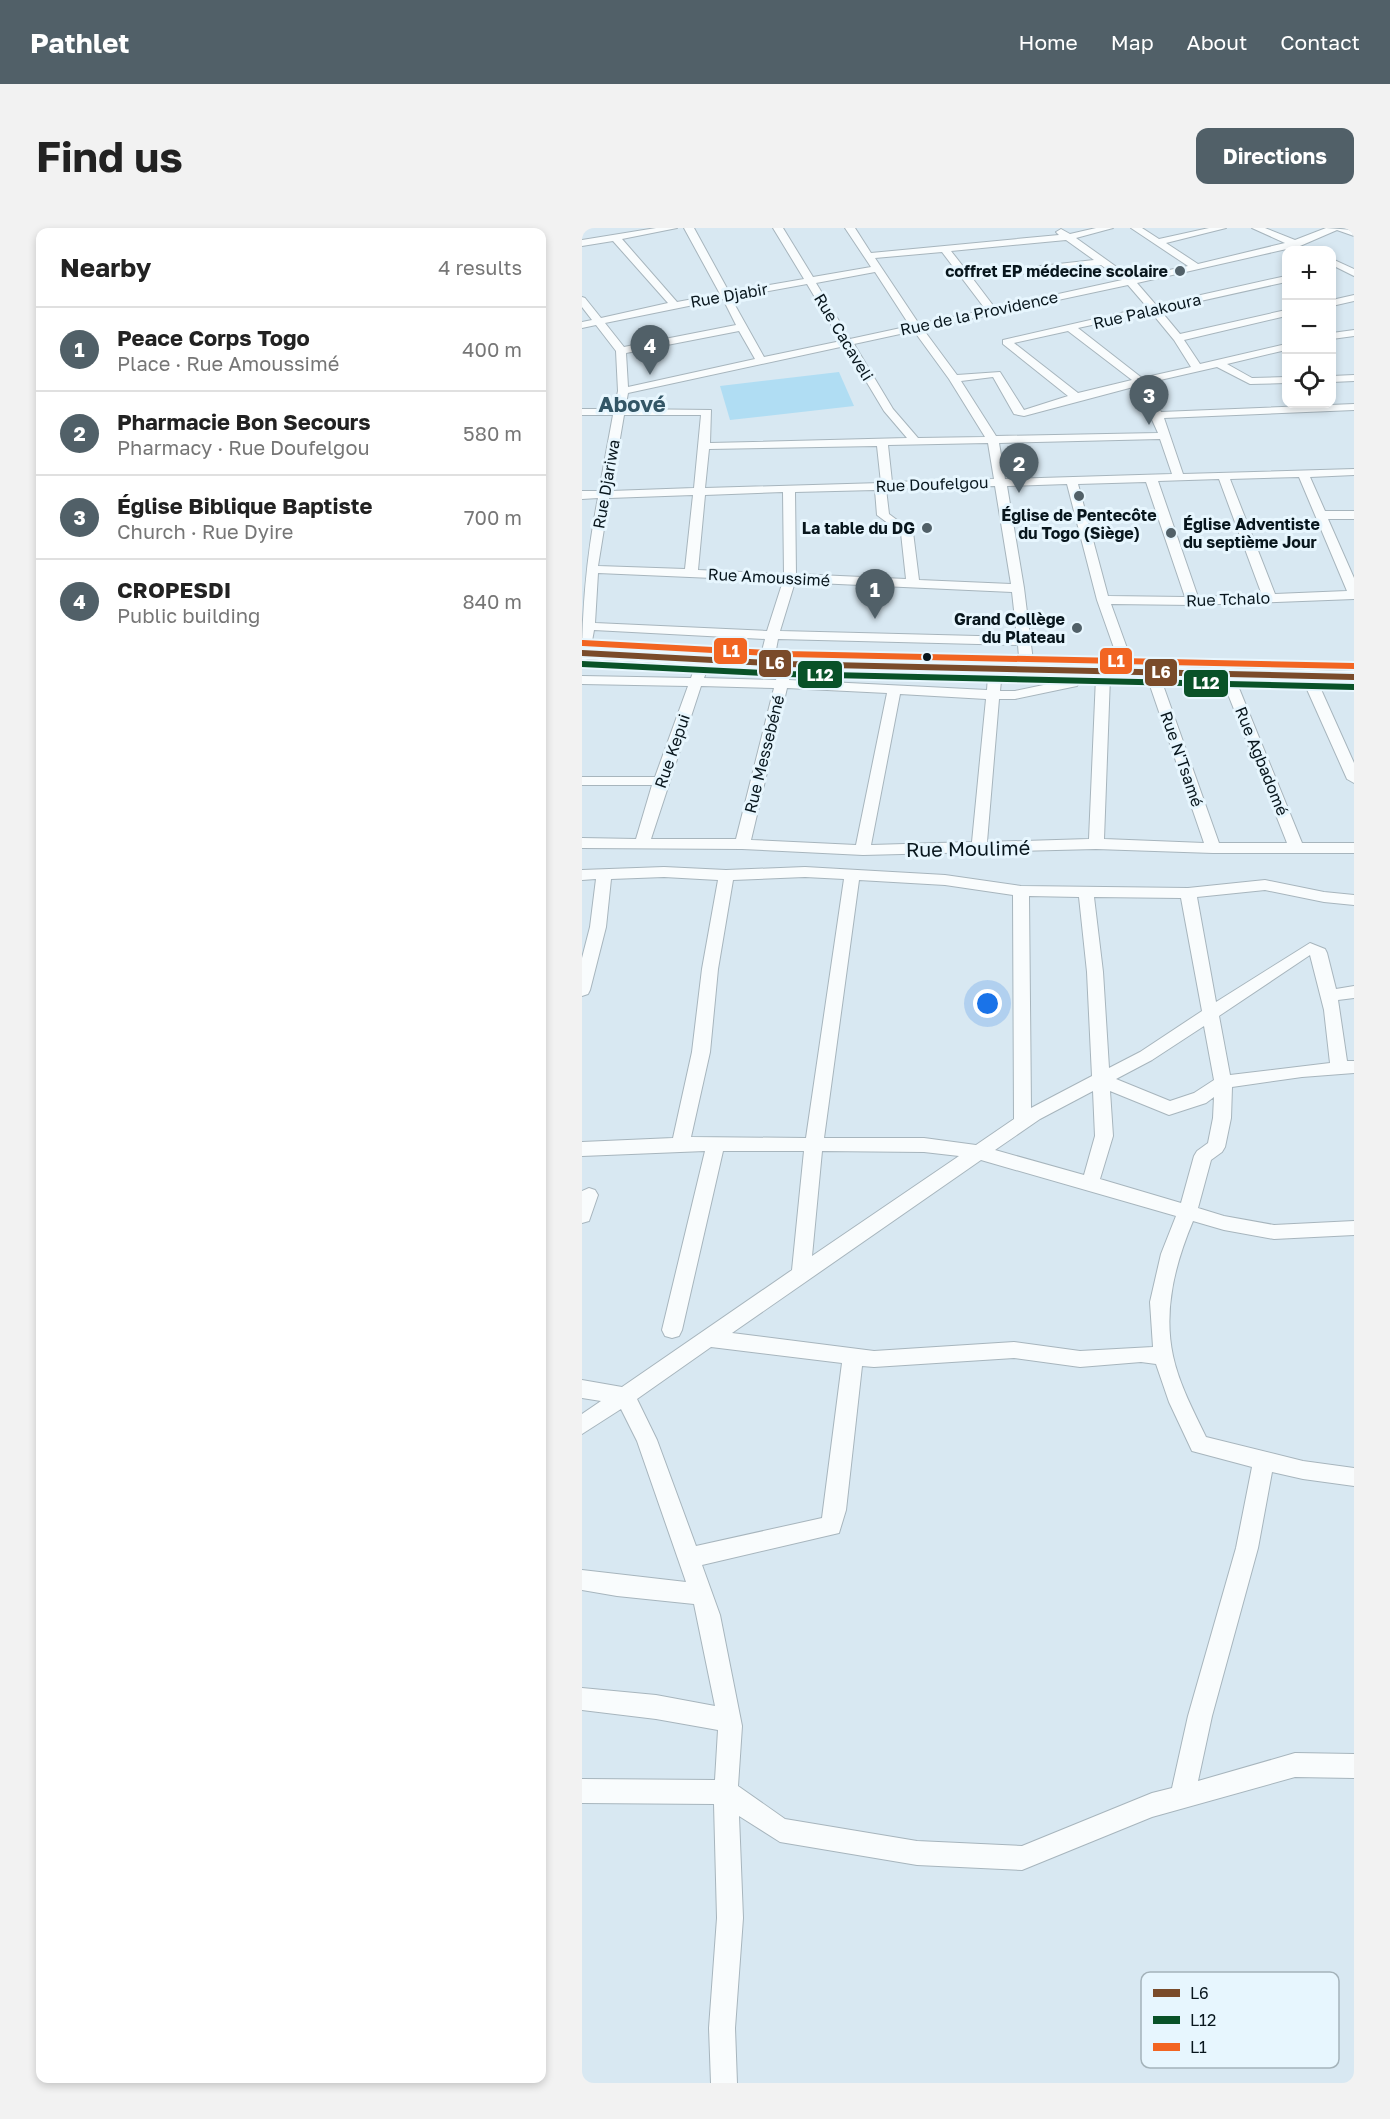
<!DOCTYPE html>
<meta charset="utf-8">
<style>
:root{--surface:#fff;--page:#f2f2f2;--text:#222;--muted:#767676;--line:#e0e0e0;--accent:#516068}
body{margin:0;font-family:"Golos Text",sans-serif;background:var(--page);color:var(--text)}
.controls{position:absolute;right:18px;top:18px;display:grid;overflow:hidden;border-radius:12px;box-shadow:0 3px 9px #0003}
.controls button{width:54px;height:54px;display:grid;place-items:center;padding:0;border:0;border-bottom:2px solid var(--line);background:var(--surface);color:var(--text);font:30px sans-serif}
.you{position:absolute;left:406px;top:776px;width:21px;height:21px;margin:-15px;border:4px solid #fff;border-radius:50%;background:#1a73e8;box-shadow:0 0 0 9px #1a73e833}
.badge{display:grid;place-items:center;width:39px;height:39px;border-radius:50%;background:var(--accent);color:#fff;font-size:20px;font-weight:700}
.pin{position:absolute;translate:-50% -50px;filter:drop-shadow(0 2px 3px #0008)}
.pin::after{content:'';position:absolute;top:32px;width:21px;height:18px;background:inherit;clip-path:polygon(0 0,100% 0,50% 100%)}
.list{margin:0;padding:0;list-style:none}
h2{display:flex;justify-content:space-between;align-items:center;height:78px;margin:0;padding:0 24px;font-size:26px}
h2 small{font-size:20px;font-weight:400;color:var(--muted)}
.list li{display:grid;grid-template-columns:39px 1fr auto;gap:18px;align-items:center;box-sizing:border-box;height:84px;padding:0 24px;border-top:2px solid var(--line)}
.list b{display:block;font-size:22px;white-space:nowrap}
.list p{margin:0;font-size:20px;white-space:nowrap;color:var(--muted)}
.list em{font-size:20px;font-style:normal;color:var(--muted)}
.icon{flex:none;width:33px;height:33px;fill:none;stroke:currentColor;stroke-width:2;stroke-linecap:round;stroke-linejoin:round}
.map{position:relative;flex:none;width:772px;height:1855px;overflow:hidden;border-radius:12px}
header{display:flex;align-items:center;gap:36px;box-sizing:border-box;height:84px;padding:0 30px;background:var(--accent);color:#fff}
header strong{font-size:28px}
nav{display:flex;gap:33px;margin-inline-start:auto;font-size:21px}
.intro{display:flex;align-items:center;justify-content:space-between;box-sizing:border-box;height:144px;padding:0 36px}
h1{margin:0;font-size:42px}
.button{padding:15px 27px;border-radius:12px;background:var(--accent);color:#fff;font-size:21px;font-weight:700}
main{display:flex;gap:36px;padding:0 36px}
aside{flex:1;background:var(--surface);border-radius:12px;box-shadow:0 3px 9px #0003}
.map>svg:first-child{display:block}
.green{fill:#b0ddf3}
.lines{fill:none;stroke-linecap:round;stroke-linejoin:round}
.minor-casing{stroke:#a7b5bd;stroke-width:2}
.highway-casing{stroke:#a7b5bd;stroke-width:2}
.minor{fill:#f9fcfd;fill-rule:evenodd}
.highway{fill:#f9fcfd;fill-rule:evenodd}
.bus-1-casing{stroke:#e7f6fe;stroke-width:10}
.bus-2-casing{stroke:#e7f6fe;stroke-width:10}
.bus-3-casing{stroke:#e7f6fe;stroke-width:10}
.bus-1{stroke:#7a4b2a;stroke-width:6}
.bus-2{stroke:#095228;stroke-width:6}
.bus-3{stroke:#f26522;stroke-width:6}
.poi-dot{fill:#516068;stroke:#e7f6fe;stroke-width:2}
.bus-dot{fill:#08161d;stroke:#e7f6fe;stroke-width:2}
.labels{text-anchor:middle;dominant-baseline:central;stroke-width:6;stroke-linejoin:round;paint-order:stroke}
.far-poi-label{font-size:16px;font-weight:bold;fill:#08161d;stroke:#e7f6fe;text-anchor:end}
.far-street-label{font-size:16px;fill:#08161d;stroke:#e7f6fe}
.street-label{font-size:20px;fill:#08161d;stroke:#e7f6fe}
.far-district-label{font-size:22px;font-weight:bold;fill:#335666;stroke:#e7f6fe}
.key{fill:#e7f6fe;stroke:#a4b3ba;stroke-width:1.5}
.key-label{font-size:16px;fill:#08161d}
.line-badge{stroke:#e7f6fe;stroke-width:2}
.badge-label{font-size:16px;text-anchor:middle;font-weight:bold;fill:#fff}
</style>
<header>
<strong>Pathlet</strong>
<nav><a>Home</a><a>Map</a><a>About</a><a>Contact</a></nav>
</header>
<div class="intro"><h1>Find us</h1><a class="button">Directions</a></div>
<main>
<aside>
<h2>Nearby<small>4 results</small></h2>
<ul class="list">
<li><span class="badge">1</span><div><b>Peace Corps Togo</b><p>Place · Rue Amoussimé</p></div><em>400 m</em></li>
<li><span class="badge">2</span><div><b>Pharmacie Bon Secours</b><p>Pharmacy · Rue Doufelgou</p></div><em>580 m</em></li>
<li><span class="badge">3</span><div><b>Église Biblique Baptiste</b><p>Church · Rue Dyire</p></div><em>700 m</em></li>
<li><span class="badge">4</span><div><b>CROPESDI</b><p>Public building</p></div><em>840 m</em></li>
</ul>
</aside>
<div class="map">
<svg width="772" height="1855" viewBox="0 0 772 1855">
<rect width="100%" height="100%" fill="#d8e8f2"/>
<path class="green" d="M257 144 272 178 148 192 138 158Z"/>
<g class="lines">
<g class="minor-casing">
<path id="minor" d="M74 0H95L40 11 95 74 138 66 102 0H112L147 64 222 51 191 0H201L231 49 289 39 263 0H273L289 25 477 7 474 4 479 1 488 6 514 0H531L494 10 550 50 606 38 549 0H560L577 11 627 0H644L584 15 616 36 703 15 670 0H683L713 12 744 0 772 2V8L755 2 718 18 555 55 574 77 704 48V54L578 82 598 106 704 82V88L602 112 618 136 704 116V122L645 136 670 150 704 149V155L668 156 635 139 565 155 579 184 772 176V182L582 190 601 246 772 241V247L728 249 743 283H772V291H746L772 350V371L611 377 529 376 550 434 548 437H538L515 372 485 256 425 258 442 360 452 441 450 444 445 445 438 441 436 417 196 411 193 427 186 431 179 427 183 411 12 402 7 430 0 434C0 378 5 325 16 270L0 271V263H17L31 187H0V181H32L36 163 34 123 14 97 0 100V94L10 92 0 79V69L3 70 19 90 86 75 31 13 0 18V12ZM484 12 512 32 387 46 369 23ZM360 24 404 82 337 96 293 30ZM519 37 540 52 413 80 391 51ZM293 44 328 98 268 111 234 55ZM225 56 259 113 182 129 149 70ZM546 57 565 79 421 112V116L486 168 442 182 418 144 375 147 341 101ZM141 71 154 97 42 119 23 95ZM569 84 592 112 609 139 560 150 496 100ZM157 103 173 131 46 159 44 125ZM332 103 367 151 403 209 336 210 311 181 272 116ZM486 103 550 152 496 165 432 115ZM263 118 302 183 325 210 128 215 129 182 43 181 46 165ZM411 149 432 186 442 188 555 158 576 205 414 208 379 153ZM42 187H119L112 260 29 263ZM578 211 590 246 423 251 417 215ZM406 215 412 251 310 254 306 217ZM295 218 299 255 123 260 127 221ZM717 249 765 363 693 366 648 251ZM637 251 680 367 616 369 576 253ZM564 254 603 369 526 368 496 256ZM413 258 429 356 337 352 331 304 307 286 304 261ZM293 262 295 287 319 305 324 351 214 346 213 264ZM201 264 202 346 116 342 123 267ZM111 267 103 341 16 338 27 270ZM16 345 201 353 185 403 13 395ZM213 354 430 364 435 409 198 403Z
M750 31 772 41V48L750 37Z
M772 67V73L750 78V72Z
M772 102V108L750 111V105Z
M772 147V153L750 154V148Z
M122 428 129 432 122 450 194 452 197 443 202 442 209 446 207 452 405 462 407 433 414 429 421 433 418 463H433L490 451 495 452 497 455 495 458 490 459 433 471H417L405 614 507 611 514 449 521 439H531L533 442 528 449 522 611 622 615 563 443 570 439 575 440 637 615H705L638 446 640 443H650L720 615H772V625H631L514 621 281 627 160 621 0 620V610L54 611 70 557H0V549H73L106 458 0 456V448L109 450 115 432ZM119 458 192 460 154 611H69ZM205 460 305 465 274 617 169 612ZM318 466 404 471 390 614 289 617Z
M726 444 733 448 772 535V555L765 551 719 448Z
M82 639 144 642 223 639 363 647 439 658 606 660 683 652 742 664 772 667V677L742 674 683 662 615 669 634 774 728 715 743 721 745 725 754 761 772 758V770L756 772 765 833H772V845L720 849 650 859 649 890 643 919 640 924 629 932 616 980 642 988 692 997 772 993V1007L692 1011 642 1002 611 993C593 1036 581 1082 591 1128 597 1156 612 1184 624 1209L721 1233 772 1240V1258L721 1251 690 1244 676 1320 630 1488 616 1553 713 1525 772 1526V1550L713 1549 570 1589 440 1642 335 1637 198 1614 157 1588 161 1690 153 1800 155 1855H129L127 1800 135 1690 132 1576 0 1575V1551L133 1552 136 1502 74 1491 0 1482V1460L74 1467 133 1478 112 1376 35 1368 0 1362V1342L104 1354 55 1213 39 1181 0 1206V1186L19 1173 0 1170V1152L40 1159 210 1042 222 923H141L100 1102 97 1108 90 1110 83 1108 80 1102 123 923 0 928V914L91 910 110 824 120 741 136 652 82 649 29 651 24 699 8 762 6 766 0 768V730L8 699 14 651 0 652V642ZM223 649 262 651 224 910 109 909 128 824 136 741 151 652ZM277 652 363 657 431 667 432 891 394 917 342 910H242ZM447 668 497 669 505 744 510 848 449 880ZM512 669 599 670 620 783 558 824 527 840 521 744ZM728 727 742 782 748 835 648 847 637 788ZM622 798 632 852 612 865 588 873 534 851 570 832ZM511 863 513 908 502 947 413 922 458 891ZM528 863 587 887 624 875 632 869 631 890 626 915 615 923 612 928 599 975 518 951 531 908ZM240 923 342 924 377 928 230 1028ZM399 932 594 988 579 1026 568 1074 571 1119 498 1123 432 1114 292 1123 150 1105ZM129 1119 260 1135 240 1290 114 1318 75 1212 55 1171ZM432 1130 498 1139 559 1134 574 1136 587 1174 610 1223 670 1239 654 1320 606 1488 590 1560 570 1565 440 1618 335 1613 203 1591 156 1558 160 1498 138 1387 120 1337 257 1305 264 1282 280 1138 292 1139Z
M7 960 13 962 16 967 7 993 0 995V963Z"/>
</g>
<g class="highway-casing">
<path id="highway" d="M0 419 204 430 772 443V455L204 442 0 431Z"/>
</g>
<use href="#minor" class="minor"/>
<use href="#highway" class="highway"/>
<g class="bus-1-casing">
<path id="bus-1" d="M0 425 204 436 772 449"/>
</g>
<g class="bus-2-casing">
<path id="bus-2" d="M0 436 204 446 772 459"/>
</g>
<g class="bus-3-casing">
<path id="bus-3" d="M1 415 204 426 772 438"/>
</g>
<use href="#bus-1" class="bus-1"/>
<use href="#bus-2" class="bus-2"/>
<use href="#bus-3" class="bus-3"/>
</g>
<g class="poi-dot">
<circle cx="598" cy="43" r="6"/>
<circle cx="497" cy="268" r="6"/>
<circle cx="345" cy="300" r="6"/>
<circle cx="589" cy="305" r="6"/>
<circle cx="495" cy="400" r="6"/>
</g>
<circle class="bus-dot" cx="345" cy="429" r="5"/>
<g class="labels">
<g class="far-poi-label">
<text x="586" y="43">coffret EP médecine scolaire</text>
<text x="497" y="287" text-anchor="middle">Église de Pentecôte<tspan x="497" dy="18">du Togo (Siège)</tspan></text>
<text x="601" y="296" text-anchor="start">Église Adventiste<tspan x="601" dy="18">du septième Jour</tspan></text>
<text x="333" y="300">La table du DG</text>
<text x="483" y="391">Grand Collège<tspan x="483" dy="18">du Plateau</tspan></text>
</g>
<g class="far-street-label">
<text transform="translate(147 67) rotate(-10)">Rue Djabir</text>
<text transform="translate(565 83) rotate(-13)">Rue Palakoura</text>
<text transform="translate(397 85) rotate(-12)">Rue de la Providence</text>
<text transform="translate(262 109) rotate(59)">Rue Cacaveli</text>
<text transform="translate(24 256) rotate(-80)">Rue Djariwa</text>
<text transform="translate(350 256) rotate(-2)">Rue Doufelgou</text>
<text transform="translate(187 349) rotate(3)">Rue Amoussimé</text>
<text transform="translate(646 371) rotate(-2)">Rue Tchalo</text>
<text transform="translate(90 523) rotate(-71)">Rue Kepui</text>
<text transform="translate(182 526) rotate(-76)">Rue Messebéné</text>
<text transform="translate(600 531) rotate(71)">Rue N'Tsamé</text>
<text transform="translate(680 533) rotate(68)">Rue Agbadomé</text>
</g>
<g class="street-label">
<text transform="translate(386 620) rotate(-1)">Rue Moulimé</text>
</g>
<g class="far-district-label">
<text x="50" y="175">Abové</text>
</g>
</g>
<rect x="559" y="1744" width="198" height="96" rx="9" class="key"/>
<rect x="571" y="1761" width="27" height="8" fill="#7a4b2a"/>
<rect x="571" y="1788" width="27" height="8" fill="#095228"/>
<rect x="571" y="1815" width="27" height="8" fill="#f26522"/>
<g class="key-label">
<text x="608" y="1771">L6</text>
<text x="608" y="1798">L12</text>
<text x="608" y="1825">L1</text>
</g>
<g class="line-badge">
<rect x="131" y="409" width="35" height="28" rx="6" fill="#f26522"/>
<rect x="517" y="419" width="34" height="28" rx="6" fill="#f26522"/>
<rect x="176" y="421" width="34" height="29" rx="6" fill="#7a4b2a"/>
<rect x="562" y="430" width="34" height="29" rx="6" fill="#7a4b2a"/>
<rect x="215" y="432" width="46" height="29" rx="6" fill="#095228"/>
<rect x="601" y="441" width="46" height="29" rx="6" fill="#095228"/>
</g>
<g class="badge-label">
<text x="149" y="429">L1</text>
<text x="534" y="439">L1</text>
<text x="193" y="441">L6</text>
<text x="579" y="450">L6</text>
<text x="238" y="453">L12</text>
<text x="624" y="461">L12</text>
</g>
</svg>
<div class="controls">
<button>+</button>
<button>−</button>
<button><svg class="icon" aria-label="locate" viewBox="0 0 24 24"><circle cx="12" cy="12" r="6"/><path d="M12 2v4M12 18v4M2 12h4M18 12h4"/></svg></button>
</div>
<div class="you"></div>
<div class="pin badge" style="left:293px;top:391px">1</div>
<div class="pin badge" style="left:437px;top:265px">2</div>
<div class="pin badge" style="left:567px;top:197px">3</div>
<div class="pin badge" style="left:68px;top:147px">4</div>
</div>
</main>
